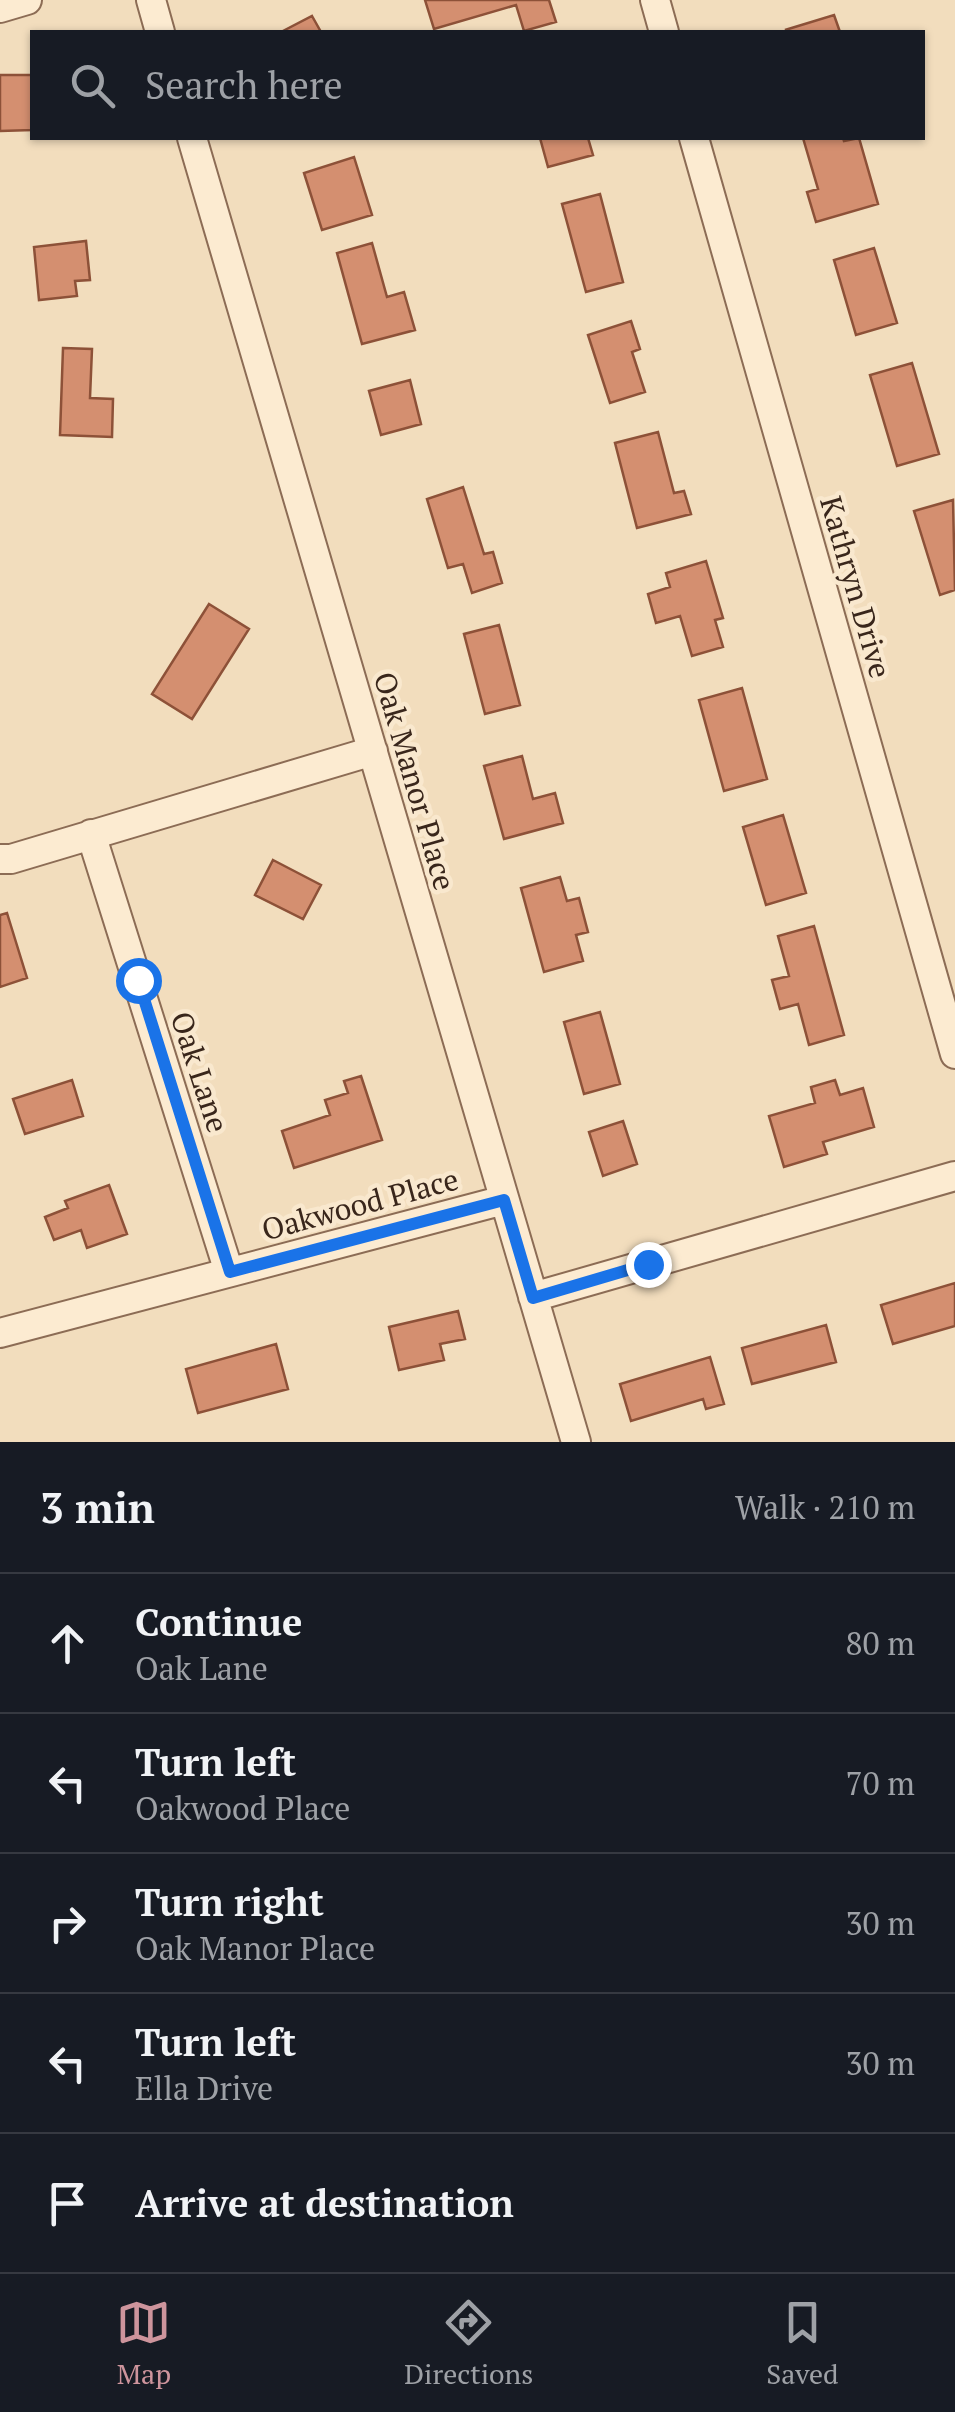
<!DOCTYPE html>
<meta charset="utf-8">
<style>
:root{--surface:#171b24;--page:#242831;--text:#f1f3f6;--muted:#9ea1a6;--line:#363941;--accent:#cd949c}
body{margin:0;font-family:"PT Serif",serif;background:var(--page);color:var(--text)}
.stop{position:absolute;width:30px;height:30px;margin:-22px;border:8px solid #1a73e8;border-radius:50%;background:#fff}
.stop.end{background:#1a73e8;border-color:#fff;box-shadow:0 2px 10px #0008}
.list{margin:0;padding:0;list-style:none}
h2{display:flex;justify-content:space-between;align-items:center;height:130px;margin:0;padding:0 40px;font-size:42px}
h2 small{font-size:32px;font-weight:400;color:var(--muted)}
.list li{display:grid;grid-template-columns:65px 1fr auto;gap:30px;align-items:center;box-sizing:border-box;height:140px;padding:0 40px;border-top:2px solid var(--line)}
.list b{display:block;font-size:38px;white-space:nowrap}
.list p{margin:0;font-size:32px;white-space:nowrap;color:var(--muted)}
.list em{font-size:32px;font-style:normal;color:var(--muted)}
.icon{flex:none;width:55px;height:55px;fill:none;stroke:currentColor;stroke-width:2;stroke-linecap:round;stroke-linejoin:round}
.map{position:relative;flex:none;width:955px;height:1442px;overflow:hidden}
.search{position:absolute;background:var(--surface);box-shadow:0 2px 8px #0004;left:30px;right:30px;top:30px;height:110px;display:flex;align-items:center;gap:25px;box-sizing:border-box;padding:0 35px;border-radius:0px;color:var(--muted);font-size:38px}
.sheet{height:830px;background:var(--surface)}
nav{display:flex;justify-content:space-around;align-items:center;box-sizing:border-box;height:140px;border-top:2px solid var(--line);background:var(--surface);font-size:28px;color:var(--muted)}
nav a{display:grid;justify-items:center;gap:5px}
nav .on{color:var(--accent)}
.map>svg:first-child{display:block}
.building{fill:#d48f70;stroke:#8d5138;stroke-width:2.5}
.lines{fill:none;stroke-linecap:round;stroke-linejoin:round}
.minor-casing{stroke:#8c6c55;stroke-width:32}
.minor{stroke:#fcebd1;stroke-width:28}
.route{stroke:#1a73e8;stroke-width:12}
.labels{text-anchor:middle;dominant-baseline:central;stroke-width:9;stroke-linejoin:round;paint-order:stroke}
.street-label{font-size:30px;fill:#39261b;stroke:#f9e8ce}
</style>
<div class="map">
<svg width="955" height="1442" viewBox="0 0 955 1442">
<rect width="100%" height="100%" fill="#f2ddbd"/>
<path class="building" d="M425 0H549L556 22 524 31 516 5 434 29Z
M834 15 840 32 785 30Z
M312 16 321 32H281Z
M0 75H32V130L0 131Z
M540 138H588L593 155 548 167Z
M803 138H843L844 141 859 138 878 204 816 222 807 192 818 189Z
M354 157 372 215 322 230 304 173Z
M600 194 623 282 586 292 562 204Z
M86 241 90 280 75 281 77 296 39 300 34 247Z
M372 243 387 297 404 292 415 330 362 344 337 253Z
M874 248 897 323 856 335 834 260Z
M631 321 640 349 632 352 645 392 610 403 588 335Z
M63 348 92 349 90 398 113 399 112 437 60 435Z
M912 363 939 454 897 466 870 375Z
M410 380 421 424 381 435 369 391Z
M658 432 674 493 684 491 691 514 637 528 615 443Z
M463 487 484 554 493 552 502 583 472 593 463 564 448 568 427 499Z
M953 500 955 590 940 595 914 511Z
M706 561 723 618 715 620 723 647 692 656 680 616 656 623 648 594 670 587 666 573Z
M209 604 249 629 192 719 152 694Z
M499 625 520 705 485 714 464 634Z
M742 688 767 779 724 791 699 700Z
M522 756 533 799 555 793 563 823 504 839 484 766Z
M783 815 806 893 766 905 743 827Z
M273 860 321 885 303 919 255 895Z
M560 877 567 901 579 898 588 932 576 935 583 961 544 972 521 888Z
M7 913 27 978 0 987V915Z
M814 926 844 1035 809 1045 798 1004 780 1009 772 980 789 976 778 936Z
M600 1012 620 1084 584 1094 564 1022Z
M361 1076 382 1140 294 1168 282 1131 330 1115 325 1100 348 1093 344 1081Z
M72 1080 83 1116 25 1134 13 1099Z
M835 1080 840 1095 863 1088 874 1127 823 1142 827 1154 784 1167 769 1116 815 1103 811 1087Z
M623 1121 637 1164 603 1176 589 1132Z
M109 1185 127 1234 87 1248 81 1230 54 1240 45 1217 68 1208 65 1201Z
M955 1283V1326L893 1344 881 1305Z
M458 1311 465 1339 440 1344 444 1360 399 1370 389 1327Z
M826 1325 836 1362 752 1384 742 1348Z
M276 1344 288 1389 198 1413 186 1369Z
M710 1357 724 1404 706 1409 703 1399 631 1421 620 1384Z"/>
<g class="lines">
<g class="minor-casing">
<path id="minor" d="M151 0 160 32
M655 0 664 32
M0 8 27 0
M192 138 576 1442
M694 138 955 1054
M91 834 229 1272
M0 859H11L373 751
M533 1297 955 1176
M0 1333 504 1200"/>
</g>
<use href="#minor" class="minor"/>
</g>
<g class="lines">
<path class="route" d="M138 980 230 1272 504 1200 533 1298 648 1264"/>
</g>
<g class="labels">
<g class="street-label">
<text transform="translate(856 587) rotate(74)">Kathryn Drive</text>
<text transform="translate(415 781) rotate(74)">Oak Manor Place</text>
<text transform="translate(200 1072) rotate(72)">Oak Lane</text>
<text transform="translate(360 1204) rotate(-15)">Oakwood Place</text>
</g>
</g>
</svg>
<div class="stop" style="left:138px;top:980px"></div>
<div class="stop end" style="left:648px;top:1264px"></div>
<div class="search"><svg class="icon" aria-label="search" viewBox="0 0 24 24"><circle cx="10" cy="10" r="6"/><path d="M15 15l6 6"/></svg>Search here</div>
</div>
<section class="sheet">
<h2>3 min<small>Walk · 210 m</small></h2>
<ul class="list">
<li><svg class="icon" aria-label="ahead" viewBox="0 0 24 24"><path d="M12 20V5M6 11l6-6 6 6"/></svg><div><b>Continue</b><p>Oak Lane</p></div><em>80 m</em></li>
<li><svg class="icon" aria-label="left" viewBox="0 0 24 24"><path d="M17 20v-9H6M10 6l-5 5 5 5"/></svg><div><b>Turn left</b><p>Oakwood Place</p></div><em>70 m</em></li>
<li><svg class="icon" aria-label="right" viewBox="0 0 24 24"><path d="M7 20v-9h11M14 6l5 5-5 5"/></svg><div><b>Turn right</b><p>Oak Manor Place</p></div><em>30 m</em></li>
<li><svg class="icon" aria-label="left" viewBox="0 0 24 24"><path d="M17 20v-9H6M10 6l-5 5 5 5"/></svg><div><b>Turn left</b><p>Ella Drive</p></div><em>30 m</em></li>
<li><svg class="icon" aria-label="arrive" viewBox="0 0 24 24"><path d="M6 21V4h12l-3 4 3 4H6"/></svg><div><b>Arrive at destination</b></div></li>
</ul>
</section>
<nav>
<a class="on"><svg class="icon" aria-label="map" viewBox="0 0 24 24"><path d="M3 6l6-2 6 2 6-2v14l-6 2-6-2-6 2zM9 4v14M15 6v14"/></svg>Map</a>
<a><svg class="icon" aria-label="directions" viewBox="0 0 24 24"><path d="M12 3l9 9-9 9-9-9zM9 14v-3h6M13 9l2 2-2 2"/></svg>Directions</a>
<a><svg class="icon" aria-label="saved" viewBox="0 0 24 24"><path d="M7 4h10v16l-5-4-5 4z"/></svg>Saved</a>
</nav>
